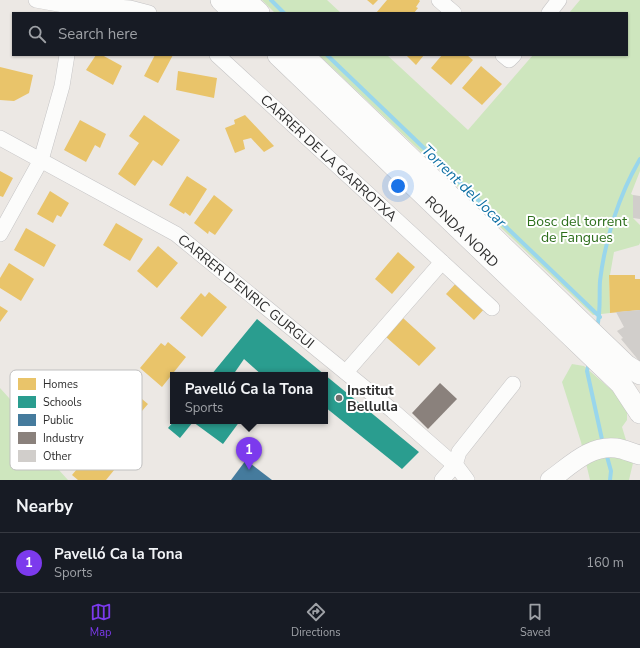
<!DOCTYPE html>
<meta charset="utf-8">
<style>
:root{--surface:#171b24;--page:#20242c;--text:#f1f3f6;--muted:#9ea1a6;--line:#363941;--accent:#7c3aed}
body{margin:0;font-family:"Nunito Sans",sans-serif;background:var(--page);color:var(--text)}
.you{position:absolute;left:398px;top:186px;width:14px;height:14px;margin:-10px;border:3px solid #fff;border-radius:50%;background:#1a73e8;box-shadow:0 0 0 6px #1a73e833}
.badge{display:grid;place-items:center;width:26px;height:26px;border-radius:50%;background:var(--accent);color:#fff;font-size:13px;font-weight:700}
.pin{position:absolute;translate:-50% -33px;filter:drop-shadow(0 1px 2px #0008)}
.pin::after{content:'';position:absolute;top:21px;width:14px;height:12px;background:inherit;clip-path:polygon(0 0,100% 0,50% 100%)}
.popup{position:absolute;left:170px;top:372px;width:158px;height:52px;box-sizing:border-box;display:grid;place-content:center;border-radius:0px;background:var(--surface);filter:drop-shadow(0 1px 3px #0005);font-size:13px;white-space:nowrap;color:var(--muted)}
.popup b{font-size:15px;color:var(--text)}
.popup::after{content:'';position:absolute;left:50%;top:100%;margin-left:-8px;border:8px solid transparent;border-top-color:var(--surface)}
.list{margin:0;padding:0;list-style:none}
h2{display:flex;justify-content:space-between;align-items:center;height:52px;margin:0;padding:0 16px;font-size:17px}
h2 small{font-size:13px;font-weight:400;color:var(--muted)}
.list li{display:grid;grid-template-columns:26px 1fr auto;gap:12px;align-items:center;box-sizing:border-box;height:60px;padding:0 16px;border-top:1px solid var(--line)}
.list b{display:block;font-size:15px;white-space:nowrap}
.list p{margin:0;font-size:13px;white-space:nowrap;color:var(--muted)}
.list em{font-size:13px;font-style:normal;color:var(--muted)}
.icon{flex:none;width:22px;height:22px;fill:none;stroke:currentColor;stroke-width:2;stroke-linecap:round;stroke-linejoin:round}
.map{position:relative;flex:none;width:640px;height:480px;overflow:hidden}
.search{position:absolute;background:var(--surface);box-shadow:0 1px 3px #0004;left:12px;right:12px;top:12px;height:44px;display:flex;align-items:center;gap:10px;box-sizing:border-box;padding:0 14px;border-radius:0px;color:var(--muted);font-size:15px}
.sheet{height:112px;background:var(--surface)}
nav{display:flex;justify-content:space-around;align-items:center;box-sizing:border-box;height:56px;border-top:1px solid var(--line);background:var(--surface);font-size:11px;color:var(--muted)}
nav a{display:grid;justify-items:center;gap:2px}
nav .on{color:var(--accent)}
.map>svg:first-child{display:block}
.green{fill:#cee6be}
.homes{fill:#e9c46a}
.schools{fill:#2a9d8f}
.public{fill:#457b9d}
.industry{fill:#8a817c}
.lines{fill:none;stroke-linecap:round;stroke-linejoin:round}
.stream{stroke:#99d6ec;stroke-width:4}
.building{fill:#d1cecb}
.minor-casing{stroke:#c5c4c5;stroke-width:16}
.tertiary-casing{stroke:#c5c4c5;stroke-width:20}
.secondary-casing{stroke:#c5c4c5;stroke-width:22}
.minor{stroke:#fcfcfb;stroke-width:15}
.tertiary{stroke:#fcfcfb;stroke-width:19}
.secondary{stroke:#fcfcfb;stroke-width:21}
.poi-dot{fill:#706f6e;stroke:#fff;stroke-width:1.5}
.labels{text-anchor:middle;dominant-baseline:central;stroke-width:4;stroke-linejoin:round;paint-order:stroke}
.street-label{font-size:14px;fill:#2e2e2e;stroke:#fff}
.park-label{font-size:14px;fill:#2c6e1b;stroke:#fff}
.poi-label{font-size:14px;font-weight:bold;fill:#2e2e2e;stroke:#fff;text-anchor:start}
.water-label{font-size:15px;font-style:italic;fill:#0d6fa3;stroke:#fff}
.key{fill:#fff;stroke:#c0c0c0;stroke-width:1}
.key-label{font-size:11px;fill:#2e2e2e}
</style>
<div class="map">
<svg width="640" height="480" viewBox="0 0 640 480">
<rect width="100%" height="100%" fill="#ece8e4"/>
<path class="green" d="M262 0H327L341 13H275Z
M580 0H640V171L631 194 633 195V218L640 225V243L639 245 614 252 610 275H609L610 313 593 315 319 55H387L468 130 533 55H627V13H569Z
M572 364 584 366 615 393 627 410V420L622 427 633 463 629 480H590L581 442 562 382Z
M0 388 46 439 58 469 68 480H0Z"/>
<path class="homes" d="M367 0H378L373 5Z
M387 0H419L420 1 416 7 418 8 414 13H376Z
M96 55H102L122 66 113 85 86 70Z
M155 55H173L158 83 144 76Z
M406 55H424L416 65Z
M442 55H467L473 60 451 85 431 68Z
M481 66 502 84 482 105 462 88Z
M0 67 33 75 29 93 14 101 0 100Z
M178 71 217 78 214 98 176 90Z
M144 115 180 140 162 166 153 160 135 186 118 174 139 143 129 136Z
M245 115 274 146 264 152 251 138 243 140 245 149 235 153 225 128 235 124 234 120Z
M80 120 106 134 100 148 95 145 86 162 64 150Z
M0 171 13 178 3 197 0 196Z
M187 176 207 189 190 216 185 212 184 214 169 205Z
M50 191 69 203 61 217 57 215 53 223 37 214Z
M214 195 233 210 215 235 209 231 208 234 194 223Z
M116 223 143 239 130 261 103 245Z
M26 228 56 245 44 267 14 250Z
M158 246 178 263 157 288 137 271Z
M398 252 415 267 392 294 375 279Z
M9 263 34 279 21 301 0 288V278Z
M609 275H635V279H640V310L610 313Z
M459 280 487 306 474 320 446 294Z
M209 292 227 307 202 337 180 318 201 293 205 297Z
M0 306 8 311 0 322Z
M403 318 436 348 419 366 386 337Z
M168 342 186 357 162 387 140 368 161 343 165 346Z
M130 389 148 404 123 433 101 415 122 390 126 393Z
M101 449 119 464 106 480H78L72 475 93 450 97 453Z"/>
<path class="schools" d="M257 319 325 375 419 452 402 469 325 407V375H262L244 359 233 375H211Z
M174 421H240L223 444 193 422 180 438 168 428Z"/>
<path class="public" d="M246 460 272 480H231Z"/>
<path class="industry" d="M440 383 457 399 428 429 412 413Z"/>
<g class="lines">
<path class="stream" d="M271 0 284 13
M327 55 600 317
M597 327C601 312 599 297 600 281 605 239 619 195 640 159
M589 363 587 371 603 444
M606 453 611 471 610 480"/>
</g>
<path class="building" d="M633 195 640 196V219L633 218Z
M640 310V362L621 339 623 338 617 331 624 327 616 312Z"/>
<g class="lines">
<g class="minor-casing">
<g id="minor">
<path d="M36 0 75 7 101 6 130 8 149 13"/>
<path d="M439 0 454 13"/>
<path d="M549 13 559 0"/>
<path id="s1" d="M217 55 492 308"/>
<path d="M503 55 509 60 514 55"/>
<path id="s2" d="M0 138 176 234 393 411 458 468 467 480"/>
<path d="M0 234 41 160 62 86 67 55"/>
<path d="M346 372 442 262"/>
<path d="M442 480 455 465 459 452 513 384"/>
</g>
</g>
<g class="tertiary-casing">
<path id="tertiary" d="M550 480C570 466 589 445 616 448 624 449 632 453 640 455"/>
</g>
<g class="secondary-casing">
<g id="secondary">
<path d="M221 0 234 13"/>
<path d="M245 0 259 13"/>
<path id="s3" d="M278 55 621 384 640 413"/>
<path d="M303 55 626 365 640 374"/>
</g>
</g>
<use href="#minor" class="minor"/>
<use href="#tertiary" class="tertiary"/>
<use href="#secondary" class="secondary"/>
</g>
<circle class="poi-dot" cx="339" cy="398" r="4"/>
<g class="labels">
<g class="street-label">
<text stroke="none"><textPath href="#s1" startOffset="152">CARRER DE LA GARROTXA</textPath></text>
<text stroke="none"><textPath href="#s3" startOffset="255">RONDA NORD</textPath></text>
<text stroke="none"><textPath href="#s2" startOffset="291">CARRER D'ENRIC GURGUI</textPath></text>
</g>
<g class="park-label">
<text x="577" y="221">Bosc del torrent<tspan x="577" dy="16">de Fangues</tspan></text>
</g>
<g class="poi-label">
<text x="347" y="390">Institut<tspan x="347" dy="16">Bellulla</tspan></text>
</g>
<g class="water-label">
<text transform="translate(464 186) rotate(44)">Torrent del Jocar</text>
</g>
</g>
<rect x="10" y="370" width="132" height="100" rx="6" class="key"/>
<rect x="18" y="378" width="18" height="12" fill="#e9c46a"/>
<rect x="18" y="396" width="18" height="12" fill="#2a9d8f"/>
<rect x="18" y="414" width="18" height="12" fill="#457b9d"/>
<rect x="18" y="432" width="18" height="12" fill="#8a817c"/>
<rect x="18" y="450" width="18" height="12" fill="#d1cecb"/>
<g class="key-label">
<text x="43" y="388">Homes</text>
<text x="43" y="406">Schools</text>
<text x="43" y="424">Public</text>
<text x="43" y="442">Industry</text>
<text x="43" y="460">Other</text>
</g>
</svg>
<div class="you"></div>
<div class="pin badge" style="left:249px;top:470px">1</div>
<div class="popup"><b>Pavelló Ca la Tona</b>Sports</div>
<div class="search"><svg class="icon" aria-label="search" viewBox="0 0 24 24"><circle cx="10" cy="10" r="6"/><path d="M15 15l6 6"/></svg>Search here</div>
</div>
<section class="sheet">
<h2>Nearby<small></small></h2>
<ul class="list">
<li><span class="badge">1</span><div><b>Pavelló Ca la Tona</b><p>Sports</p></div><em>160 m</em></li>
</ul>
</section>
<nav>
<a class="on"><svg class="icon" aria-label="map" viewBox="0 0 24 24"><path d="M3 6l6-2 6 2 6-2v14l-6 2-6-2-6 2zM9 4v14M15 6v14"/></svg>Map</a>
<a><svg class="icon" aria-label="directions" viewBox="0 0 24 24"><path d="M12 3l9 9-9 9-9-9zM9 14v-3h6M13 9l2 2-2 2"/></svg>Directions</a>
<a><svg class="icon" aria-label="saved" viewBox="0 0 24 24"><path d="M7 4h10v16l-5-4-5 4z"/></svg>Saved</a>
</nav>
